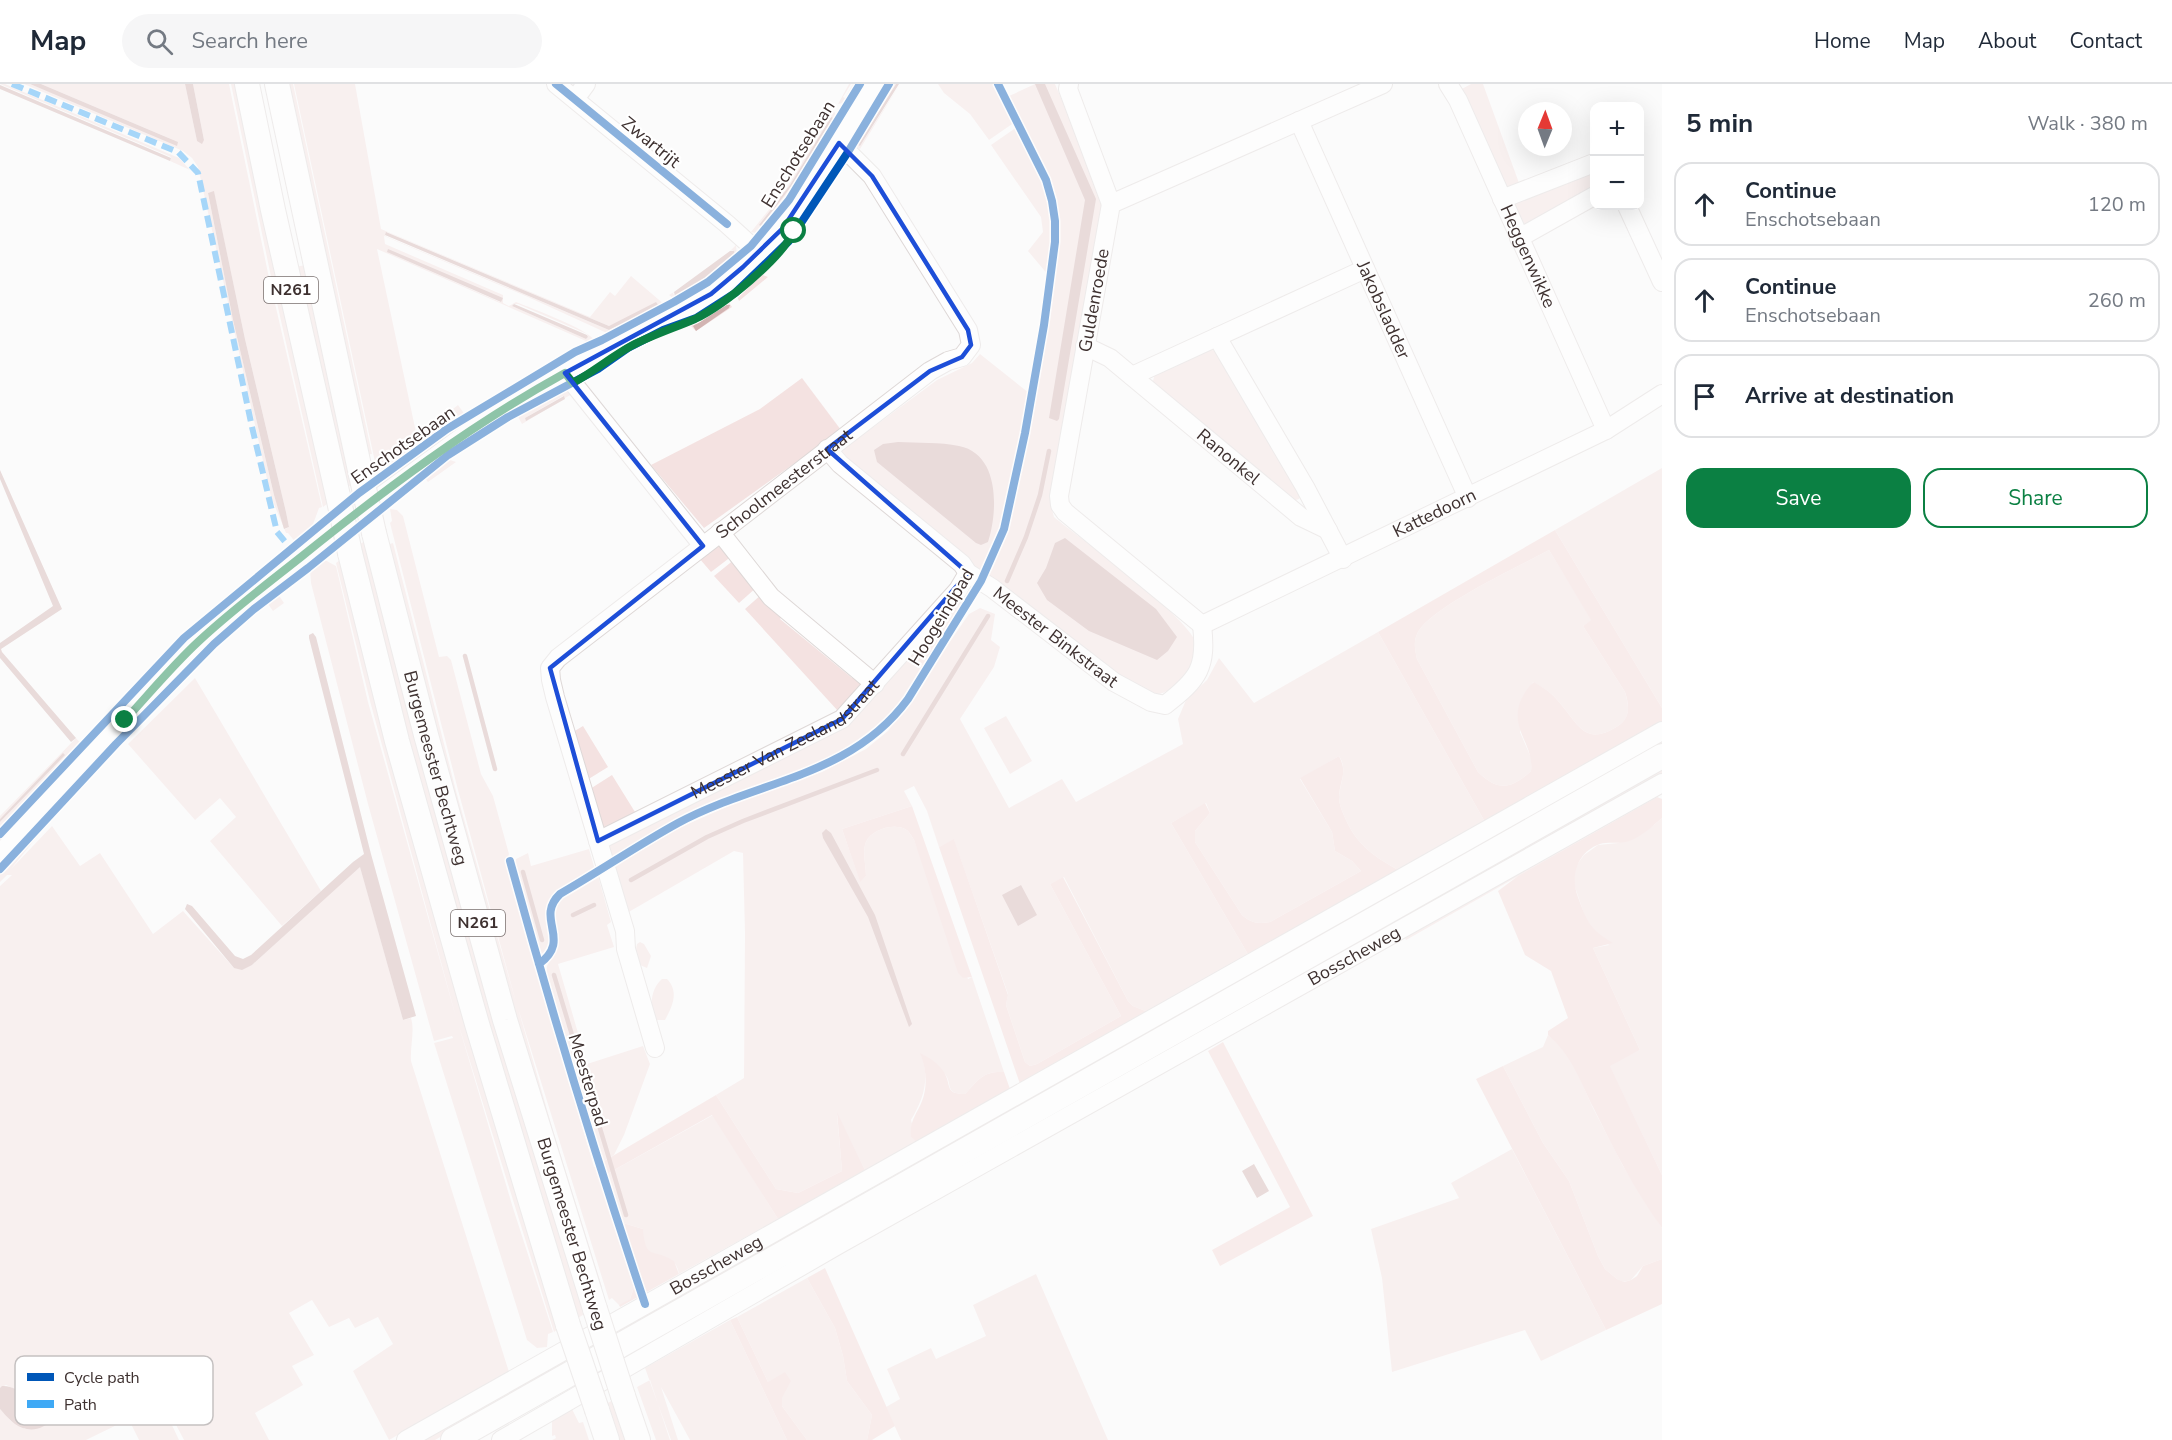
<!DOCTYPE html>
<meta charset="utf-8">
<style>
:root{--surface:#fff;--page:#f6f6f7;--text:#1f2937;--muted:#747a83;--line:#e0e1e3;--accent:#0b8043}
body{margin:0;font-family:"Nunito Sans",sans-serif;background:var(--page);color:var(--text)}
.controls{position:absolute;right:18px;top:18px;display:grid;overflow:hidden;border-radius:12px;box-shadow:0 6px 24px #0002}
.controls button{width:54px;height:54px;display:grid;place-items:center;padding:0;border:0;border-bottom:2px solid var(--line);background:var(--surface);color:var(--text);font:30px sans-serif}
.compass{position:absolute;left:1518px;top:18px;width:54px;height:54px;border-radius:50%;background:var(--surface);box-shadow:0 6px 24px #0002;rotate:1deg}
.stop{position:absolute;width:18px;height:18px;margin:-14px;border:4px solid #0b8043;border-radius:50%;background:#fff}
.stop.end{background:#0b8043;border-color:#fff;box-shadow:0 2px 6px #0008}
.list{margin:0;padding:0;list-style:none}
h2{display:flex;justify-content:space-between;align-items:center;height:78px;margin:0;padding:0 24px;font-size:26px}
h2 small{font-size:20px;font-weight:400;color:var(--muted)}
.list li{display:grid;grid-template-columns:39px 1fr auto;gap:18px;align-items:center;box-sizing:border-box;height:84px;margin:0 12px 12px;padding:0 12px;border:2px solid var(--line);border-radius:18px}
.list b{display:block;font-size:22px;white-space:nowrap}
.list p{margin:0;font-size:20px;white-space:nowrap;color:var(--muted)}
.list em{font-size:20px;font-style:normal;color:var(--muted)}
.actions{display:flex;gap:12px;padding:18px 24px}
.actions a{flex:1;padding:14px 0;border:2px solid var(--accent);border-radius:18px;text-align:center;font-size:21px;color:var(--accent)}
.actions .main{background:var(--accent);color:#fff}
.icon{flex:none;width:33px;height:33px;fill:none;stroke:currentColor;stroke-width:2;stroke-linecap:round;stroke-linejoin:round}
.map{position:relative;flex:none;width:1662px;height:1356px;overflow:hidden}
header{display:flex;align-items:center;gap:36px;box-sizing:border-box;height:84px;padding:0 30px;background:var(--surface);border-bottom:2px solid var(--line)}
header strong{font-size:28px}
nav{display:flex;gap:33px;margin-inline-start:auto;font-size:21px}
.search{width:420px;height:54px;background:var(--page);display:flex;align-items:center;gap:15px;box-sizing:border-box;padding:0 21px;border-radius:33px;color:var(--muted);font-size:22px}
main{display:flex}
aside{flex:1;background:var(--surface)}
.map>svg:first-child{display:block}
.green{fill:#f4e2e1;fill-rule:evenodd}
.forest{fill:#f3dad8;fill-rule:evenodd}
.water{fill:#d2b4b2}
.lines{fill:none;stroke-linecap:round;stroke-linejoin:round}
.stream{stroke:#d2b4b2;stroke-width:4.5}
.minor-casing{stroke:#ded8d7;stroke-width:20}
.major-casing{stroke:#ded8d7;stroke-width:26}
.minor{stroke:#fefefe;stroke-width:18}
.major{stroke:#fefefe;stroke-width:24}
.major-bridge-casing{stroke:#ded8d7;stroke-width:26;stroke-linecap:butt}
.major-bridge{stroke:#fefefe;stroke-width:24}
.quiet{stroke:#3fa9f5;stroke-width:6;stroke-dasharray:12 6;stroke-linecap:butt}
.cycleway-casing{stroke:#fff;stroke-width:11}
.cycleway{stroke:#0057b8;stroke-width:8}
.route{stroke:#0b8043;stroke-width:8}
.marked{fill:none;stroke:#1d4ed8;stroke-width:4.5;stroke-linejoin:round}
.labels{text-anchor:middle;dominant-baseline:central;stroke-width:4.5;stroke-linejoin:round;paint-order:stroke}
.shield{fill:#fff;stroke:#786f6e;stroke-width:1.5}
.shield-label{font-size:16px;font-weight:bold;fill:#3e3130}
.street-label{font-size:18px;fill:#3e3130;stroke:#fff}
.key{fill:#fff;stroke:#c5c1c1;stroke-width:1.5}
.key-label{font-size:16px;fill:#3e3130}
</style>
<header>
<strong>Map</strong>
<div class="search"><svg class="icon" aria-label="search" viewBox="0 0 24 24"><circle cx="10" cy="10" r="6"/><path d="M15 15l6 6"/></svg>Search here</div>
<nav><a>Home</a><a>Map</a><a>About</a><a>Contact</a></nav>
</header>
<main>
<div class="map">
<svg width="1662" height="1356" viewBox="0 0 1662 1356">
<rect width="100%" height="100%" fill="#fbfbfb"/>
<path class="green" d="M0 0H5L179 74 190 86 170 77 171 73Z
M24 0H30L178 58 41 0H185L197 57 204 56 193 0H229L268 189 322 423 319 424 312 443 369 400 297 460 288 449H286L271 413 198 83 192 74 183 67ZM214 108 245 255 286 428 289 443 285 445 274 411 233 236 208 109Z
M231 0H239L328 414 327 420 323 423 270 188Z
M285 0H293L372 370 365 371Z
M294 0H355L381 145 590 233 610 208 615 212 631 192 665 221 609 250 528 213 384 152 385 160 503 211V219L509 222 516 218C531 224 588 245 594 256L542 284 517 301 516 299 586 257 377 165 417 353 458 321 466 332 383 389 389 384 375 378ZM387 148 609 242 654 224 609 246 385 152ZM387 168 502 214V215L500 218ZM514 220H518L587 250 588 253 586 255 512 222Z
M849 0H851L843 13 845 14 853 0H858L847 18 838 20Z
M880 0H887L850 60 849 55Z
M892 0H896L859 61 860 62 900 0 860 65 855 61Z
M938 0H995L1015 38 989 56 970 30 944 9Z
M1035 0H1055L1104 115 1051 422 1054 433C1079 454 1194 536 1197 562 1198 577 1188 591 1176 600 1156 618 1148 609 1127 598L988 493 1004 452 1016 403 1039 285 1058 152C1058 101 1030 57 1007 13Z
M1471 0H1483L1519 99 1504 105 1460 6Z
M833 26 838 34 793 107 760 150 751 148 788 102ZM831 34 832 35 793 100 760 142 790 101Z
M1017 43C1034 76 1051 108 1052 145 1053 161 1050 177 1049 192L1028 167 1043 148 1041 133 991 61Z
M1594 85V105L1526 143 1513 118Z
M736 161 737 171 716 189 675 216 669 211 674 208 673 210 678 212 721 182 733 166 730 167Z
M306 181 354 399 344 406 294 183Z
M760 190 768 193 739 217 736 210Z
M728 217 732 223 696 247 690 241 672 247 628 269 661 251 699 235Z
M1208 265 1216 267 1301 411 1299 415 1293 417 1154 305 1153 297 1155 289Z
M980 270 1029 309C1017 370 1008 432 982 488L844 375 841 367 937 296 972 279Z
M802 294 841 346 704 444 651 381 760 325Z
M570 304 574 309 565 314 563 312 525 334 526 336 557 319 522 340 517 331Z
M446 349V355L323 445 378 398Z
M447 375 456 378 428 398 424 393Z
M1662 384V624L1555 446Z
M390 425 397 426 403 432 439 573 447 572 451 576 481 690 493 712 509 770 507 776V785L594 1083 634 1203 630 1215 620 1222 612 1214 609 1216 518 924 552 1043 602 1203 596 1205 534 1003 387 461 393 459 456 707 517 922 458 706 390 439 392 437Z
M367 455 586 1229 578 1234 458 844 358 462Z
M715 461 724 462 732 472 711 488 699 474Z
M1549 466 1592 536 1583 542 1625 608C1629 622 1631 633 1618 642 1585 663 1579 641 1559 618 1552 609 1543 603 1533 598L1520 648 1532 676 1531 687C1511 705 1499 708 1478 688L1417 575C1415 566 1413 557 1418 548 1433 522 1520 482 1549 466Z
M323 475 336 482 368 618 457 937 370 617 336 479 340 476 558 1245 554 1248 458 939 513 1124 553 1248 548 1250 547 1263 537 1264 527 1256 436 965 434 959 453 954 452 952 434 957 368 720 311 499 310 485Z
M735 475 757 503 739 519 714 492Z
M964 506 971 507C947 547 923 596 892 630 851 676 791 687 736 710 692 728 652 752 612 776L608 761 846 638Z
M278 510 284 519 273 527 268 520 226 552 191 589 223 553Z
M762 510 783 531 780 535 852 594 856 590 862 600 838 627 745 525Z
M980 524 995 530 991 556 1000 563 994 583 960 635 1009 724 1062 695 1076 718 1183 660 1178 635 1186 616 1207 596 1219 574 1254 619 1378 548 1485 738 1400 787C1376 774 1357 761 1346 736 1343 729 1339 721 1339 713 1340 698 1348 686 1339 672L1300 695 1332 748 1335 767 1352 777 1361 787 1270 838C1258 840 1251 839 1242 831L1195 758V747L1210 729 1206 719 1171 739 1249 872 1148 928 1133 922 1128 917 1064 793 1050 800 1121 932 1037 980 1030 982 1025 978 1006 921 1008 910 954 756 939 763 927 727 914 702 904 707 912 722 842 745 860 797 866 792C866 782 862 767 866 758 871 746 893 739 905 745 909 747 911 751 914 756L968 895 972 893 1004 988C983 987 979 995 965 1010 943 1010 954 1000 944 989 937 982 928 977 921 970 930 995 924 1014 911 1036L917 1058 865 1086 837 1030 842 1087 798 1109 776 1105 716 1011 744 994 745 850 743 769 734 767 627 829 613 783 681 743 742 716 822 688 866 665 888 647 969 530Z
M195 594 321 807 282 842 210 757 236 733 220 714 195 736 128 660Z
M1006 632 1032 677 1010 690 984 644Z
M583 642 608 683 587 696 573 648Z
M76 654 82 661 0 747V738L64 670 0 735V732Z
M76 674V679L0 761V754Z
M1662 682V693L1452 808 1448 803Z
M612 691 635 728 604 743 601 740 590 705Z
M1662 709 1657 713 1406 856 1405 854Z
M1662 734V1091L1609 981 1640 966 1593 864 1609 861 1587 839 1573 797 1576 782 1584 771 1598 761 1618 759 1654 741Z
M48 737 49 738 11 785 52 742 80 782 100 769 153 850 183 827 234 884 252 881 360 782 403 936 411 934C415 947 410 962 411 977L509 1288 389 1356 353 1287 393 1260 378 1233 355 1244 349 1234 329 1243 312 1216 289 1229 314 1271 292 1282 303 1301 255 1329 269 1356H184L164 1318 86 1356H0V1325L11 1337 25 1345 62 1315 55 1300C43 1302 31 1311 21 1308 16 1306 11 1303 6 1301L0 1304V802L12 791H7L0 798V790Z
M589 765 595 786C582 794 565 801 554 812 535 833 564 849 541 874L515 783 516 775 528 769 531 782Z
M598 792 611 838 607 841 614 863 558 880 587 980 643 962 650 980 624 1051 614 1071 602 1078 546 892 547 882 558 859 553 827 558 817Z
M640 858 644 860 651 872 647 884 640 881C636 875 635 867 637 860Z
M662 895H667C679 907 673 922 665 936H657C648 924 651 904 662 895Z
M1548 951 1560 961 1572 977 1592 1022 1623 1082 1662 1144V1175L1643 1182 1631 1196 1623 1198 1617 1195 1605 1185 1598 1172 1569 1097 1543 1059 1503 982 1543 963Z
M1018 1020 1019 1023 961 1059 898 1088Z
M713 1031 778 1135 679 1190C675 1166 654 1177 646 1164 643 1159 643 1150 643 1145L620 1138 607 1090Z
M1512 1065 1606 1246 1541 1277 1525 1246 1392 1288 1382 1194 1371 1145 1459 1114 1451 1099Z
M847 1115 849 1119 435 1356H414L561 1273 565 1280 594 1264 591 1259 595 1263 620 1250 616 1242Z
M1036 1190 1108 1356H901L886 1323 900 1315 887 1285 931 1264 936 1275 986 1252 973 1221Z
M807 1194 835 1244 843 1272 847 1297 872 1331 867 1356H807L782 1322V1314L768 1298 737 1233Z
M730 1236 787 1356H690L661 1303 678 1356H671L645 1284Z
M650 1296 670 1356H656L637 1303Z
M615 1315 628 1356H617L606 1320Z
M163 1322 179 1356H139L130 1338Z
M572 1325 579 1339 583 1338 589 1356H552L556 1354 555 1351 552 1352V1336Z"/>
<path class="forest" d="M1555 446 1662 624V640L1485 738 1378 548ZM1549 466 1591 536 1583 542 1625 608C1629 621 1631 633 1618 642 1585 663 1579 641 1559 618 1552 609 1543 603 1534 598 1528 603 1523 610 1520 618 1510 646 1534 660 1531 687 1511 705 1499 708 1478 688L1417 575C1415 566 1413 557 1418 548 1433 522 1520 482 1549 466Z
M1339 672C1348 689 1340 696 1339 713 1339 721 1343 729 1346 736 1357 761 1376 774 1400 787L1249 872 1171 739 1205 719 1210 729 1195 747V758L1242 831C1251 839 1258 840 1270 838L1361 787 1352 777 1335 767 1332 748 1300 694Z
M1657 713 1662 715V734C1653 742 1643 751 1632 756 1622 761 1610 757 1600 760 1577 768 1570 792 1578 813 1587 838 1590 845 1613 859L1593 864 1640 966 1610 982 1662 1091V1144C1635 1107 1614 1066 1594 1025 1579 996 1573 973 1548 951V947L1568 934 1551 887 1525 871 1498 807 1518 792Z
M912 722 972 893 963 894 958 889 914 756C911 751 909 747 905 745 893 739 871 746 866 758 862 767 866 782 866 792L860 798 842 745Z
M954 755 1008 911 1006 921 1025 978 1030 982 1037 980 1121 932 1050 800 1063 793 1128 917 1133 922 1148 928 1020 1000 939 763Z
M1223 958 1313 1132 1220 1182 1212 1166 1290 1123 1208 967Z
M920 969C930 974 938 979 944 988 952 1001 944 1010 965 1010 979 995 983 987 1004 988L1010 1005 917 1058 911 1053C909 1037 917 1030 922 1017 928 1002 926 984 920 969Z
M1503 982 1543 1059 1569 1097 1598 1172 1605 1185 1617 1195 1624 1198 1631 1196 1637 1192 1643 1182 1662 1175V1220L1606 1246 1476 995Z
M716 1011 776 1105 798 1109 842 1087 837 1028 865 1086 778 1135 712 1031 607 1090 620 1138 643 1145C646 1178 653 1163 674 1177L679 1190 620 1223 619 1221 630 1215 634 1203 594 1083Z
M825 1184 895 1342 872 1356H867L872 1331 847 1297 843 1272 835 1244 807 1194Z
M737 1233 768 1298 785 1288 791 1297 782 1314V1322L807 1356H787L730 1236Z"/>
<path class="water" d="M30 0H41L178 58 177 62Z
M185 0H193L204 56 202 60 197 57Z
M896 0H899L860 62 858 61Z
M1035 0H1045L1096 115 1059 335 1057 337 1049 334 1085 116Z
M0 1 171 74 170 77 0 5Z
M831 33 833 34 793 100 761 142 759 141 790 101Z
M214 107 245 255 286 428 289 443 284 445 274 411 233 236 208 109Z
M386 148 609 242 656 218 659 222 609 246 385 151Z
M388 165 503 214 501 218 387 168Z
M730 167H734L735 171 704 195 675 212 674 208Z
M514 220 587 251 588 253 586 255 512 222Z
M726 221H730L729 224 696 247 693 242Z
M564 312 565 315 526 337 525 334Z
M898 358C918 359 940 358 959 362 1000 370 998 427 988 458L981 461 976 459 877 378 874 366 883 360Z
M0 386 62 525 1 565 2 568 76 654 71 658 0 574V559L53 522 0 395Z
M1065 454 1156 525 1177 553 1168 567 1157 576 1089 547 1047 516 1037 499 1046 484 1055 459Z
M313 549 316 553 371 770 416 932 403 936 360 783 252 881 242 886 234 884 185 825 187 820 192 822 235 872 243 875 251 871 353 778 364 770 309 554V551Z
M63 669 65 671 0 738V735Z
M826 745 831 749 875 831 912 940 909 943 868 833 823 754 822 749Z
M1021 801 1037 831 1018 842 1002 811Z
M1254 1080 1269 1107 1257 1114 1242 1087Z
M49 1297 55 1300C71 1321 50 1349 27 1345 15 1343 7 1333 0 1325V1304L2 1302C13 1301 20 1310 32 1308 39 1307 42 1300 49 1297Z"/>
<g class="lines">
<path class="stream" d="M1007 497 1026 453 1040 411 1049 367
M465 572 495 685
M903 670 988 532
M523 788 542 856
M631 796 707 753 743 737 877 686
M573 831 594 821
M554 891 626 1131"/>
<g class="minor-casing">
<g id="minor">
<path d="M556 0 727 140 759 169"/>
<path d="M1069 0 1068 5 1111 120"/>
<path id="s1" d="M1448 0 1458 16 1606 346"/>
<path d="M575 15 586 0"/>
<path id="s2" d="M1299 37 1468 414"/>
<path d="M1502 115 1594 79"/>
<path d="M1627 122 1662 198"/>
<path d="M1519 154 1594 112"/>
<path d="M1217 253 1305 403 1343 475"/>
<path id="s3" d="M1085 262 1110 274 1301 433 1328 446"/>
<path d="M565 289 703 462"/>
<path d="M1132 292 1365 185"/>
<path id="s4" d="M827 365 840 380 962 480 968 489 992 504 1114 598 1151 618 1165 621C1199 595 1207 583 1202 541"/>
<path d="M720 448 771 513 875 600"/>
<path id="s5" d="M1202 541 1065 428 1060 421 1059 412 1111 120 1383 0"/>
<path id="s6" d="M1202 541 1606 346 1662 310"/>
<path id="s7" d="M598 757 842 635 958 506 968 489"/>
<path d="M0 770 198 558 332 448 477 342 545 300 711 210 743 183 783 144 804 115 874 0"/>
<path id="s8" d="M655 964 626 865 625 847 555 613 551 596 550 584 558 574 930 287 948 277 962 273 971 261 968 246 872 92 839 59"/>
<path id="s9" d="M406 1356 1662 647"/>
<path id="s10" d="M501 1356 838 1161 1662 699"/>
</g>
</g>
<g class="major-casing">
<g id="major">
<path d="M247 0 273 126 338 412"/>
<path d="M277 0 361 391"/>
<path id="s11" d="M374 449 426 651 505 936 595 1225"/>
<path d="M350 469 397 657 477 940 568 1241"/>
<path d="M623 1312 638 1356"/>
<path d="M597 1326 607 1356"/>
<path d="M453 1356 1662 672"/>
</g>
</g>
<use href="#minor" class="minor"/>
<use href="#major" class="major"/>
<g class="major-bridge-casing">
<path id="major-bridge" d="M361 391 374 449
M338 412 350 469
M595 1225 623 1312
M568 1241 597 1326"/>
</g>
<use href="#major-bridge" class="major-bridge"/>
<path class="quiet" d="M12 0 178 68 198 89 252 343 277 448 292 466"/>
<g class="cycleway-casing">
<path id="cycleway" d="M556 0 727 140
M0 750 184 554 359 409 447 345 575 268 602 256 674 218 708 198 751 162 789 116 860 0
M510 777C551 926 596 1074 645 1220
M0 785 116 660 214 560 254 525 308 484 448 371 508 333 598 285 628 264 663 246 696 234 735 209 789 157 848 68 889 0
M539 880C573 855 534 835 560 810 600 787 638 761 678 739 758 696 851 693 908 615L981 497 1004 445 1025 349 1044 241 1055 158V137L1052 117 1046 96 998 0"/>
</g>
<use href="#cycleway" class="cycleway"/>
</g>
<g class="lines">
<path class="route" d="M125 636C149 610 173 581 199 557 231 527 267 500 301 473 384 406 471 341 565 289L573 299C593 288 611 273 631 262 652 251 674 244 695 235 724 221 780 176 794 147"/>
</g>
<path d="M0 0H1662V1356H0ZM839 59 872 92 968 246 971 261 962 273 930 287 827 365 968 489 842 635 598 757 550 584 703 462 565 289 711 210 743 183 783 144Z" fill="#fbfbfb" fill-opacity=".55" fill-rule="evenodd"/>
<path class="marked" d="M839 59 872 92 968 246 971 261 962 273 930 287 827 365 968 489 842 635 598 757 550 584 703 462 565 289 711 210 743 183 783 144Z"/>
<g class="labels">
<g class="shield">
<rect x="264" y="193" width="54" height="26" rx="4.5"/>
<rect x="451" y="826" width="54" height="26" rx="4.5"/>
</g>
<g class="shield-label">
<text x="291" y="206">N261</text>
<text x="478" y="839">N261</text>
</g>
<g class="street-label">
<text transform="translate(651 58) rotate(39)">Zwartrijt</text>
<text transform="translate(798 70) rotate(-58)">Enschotsebaan</text>
<text stroke="none"><textPath href="#s1" startOffset="190">Heggenwikke</textPath></text>
<text stroke="none"><textPath href="#s5" startOffset="394">Guldenroede</textPath></text>
<text stroke="none"><textPath href="#s2" startOffset="207">Jakobsladder</textPath></text>
<text transform="translate(403 361) rotate(-35)">Enschotsebaan</text>
<text stroke="none"><textPath href="#s3" startOffset="182">Ranonkel</textPath></text>
<text stroke="none"><textPath href="#s8" startOffset="693">Schoolmeesterstraat</textPath></text>
<text stroke="none"><textPath href="#s6" startOffset="258">Kattedoorn</textPath></text>
<text transform="translate(941 533) rotate(-59)">Hoogeindpad</text>
<text stroke="none"><textPath href="#s4" startOffset="297">Meester Binkstraat</textPath></text>
<text stroke="none"><textPath href="#s7" startOffset="214">Meester Van Zeelandstraat</textPath></text>
<text stroke="none"><textPath href="#s11" startOffset="243">Burgemeester Bechtweg</textPath></text>
<text stroke="none"><textPath href="#s10" startOffset="981">Bosscheweg</textPath></text>
<text transform="translate(588 996) rotate(73)">Meesterpad</text>
<text transform="translate(572 1150) rotate(73)">Burgemeester Bechtweg</text>
<text stroke="none"><textPath href="#s9" startOffset="356">Bosscheweg</textPath></text>
</g>
</g>
<rect x="15" y="1272" width="198" height="69" rx="9" class="key"/>
<rect x="27" y="1289" width="27" height="8" fill="#0057b8"/>
<rect x="27" y="1316" width="27" height="8" fill="#3fa9f5"/>
<g class="key-label">
<text x="64" y="1299">Cycle path</text>
<text x="64" y="1326">Path</text>
</g>
</svg>
<div class="controls">
<button>+</button>
<button>−</button>
</div>
<svg class="compass" viewBox="-18 -18 36 36"><path d="M0-13l5 13h-10z" fill="#e53935"/><path d="M0 13l5-13h-10z" fill="#747a83"/></svg>
<div class="stop" style="left:794px;top:147px"></div>
<div class="stop end" style="left:125px;top:636px"></div>
</div>
<aside>
<h2>5 min<small>Walk · 380 m</small></h2>
<ul class="list">
<li><svg class="icon" aria-label="ahead" viewBox="0 0 24 24"><path d="M12 20V5M6 11l6-6 6 6"/></svg><div><b>Continue</b><p>Enschotsebaan</p></div><em>120 m</em></li>
<li><svg class="icon" aria-label="ahead" viewBox="0 0 24 24"><path d="M12 20V5M6 11l6-6 6 6"/></svg><div><b>Continue</b><p>Enschotsebaan</p></div><em>260 m</em></li>
<li><svg class="icon" aria-label="arrive" viewBox="0 0 24 24"><path d="M6 21V4h12l-3 4 3 4H6"/></svg><div><b>Arrive at destination</b></div></li>
</ul>
<div class="actions"><a class="main">Save</a><a>Share</a></div>
</aside>
</main>
